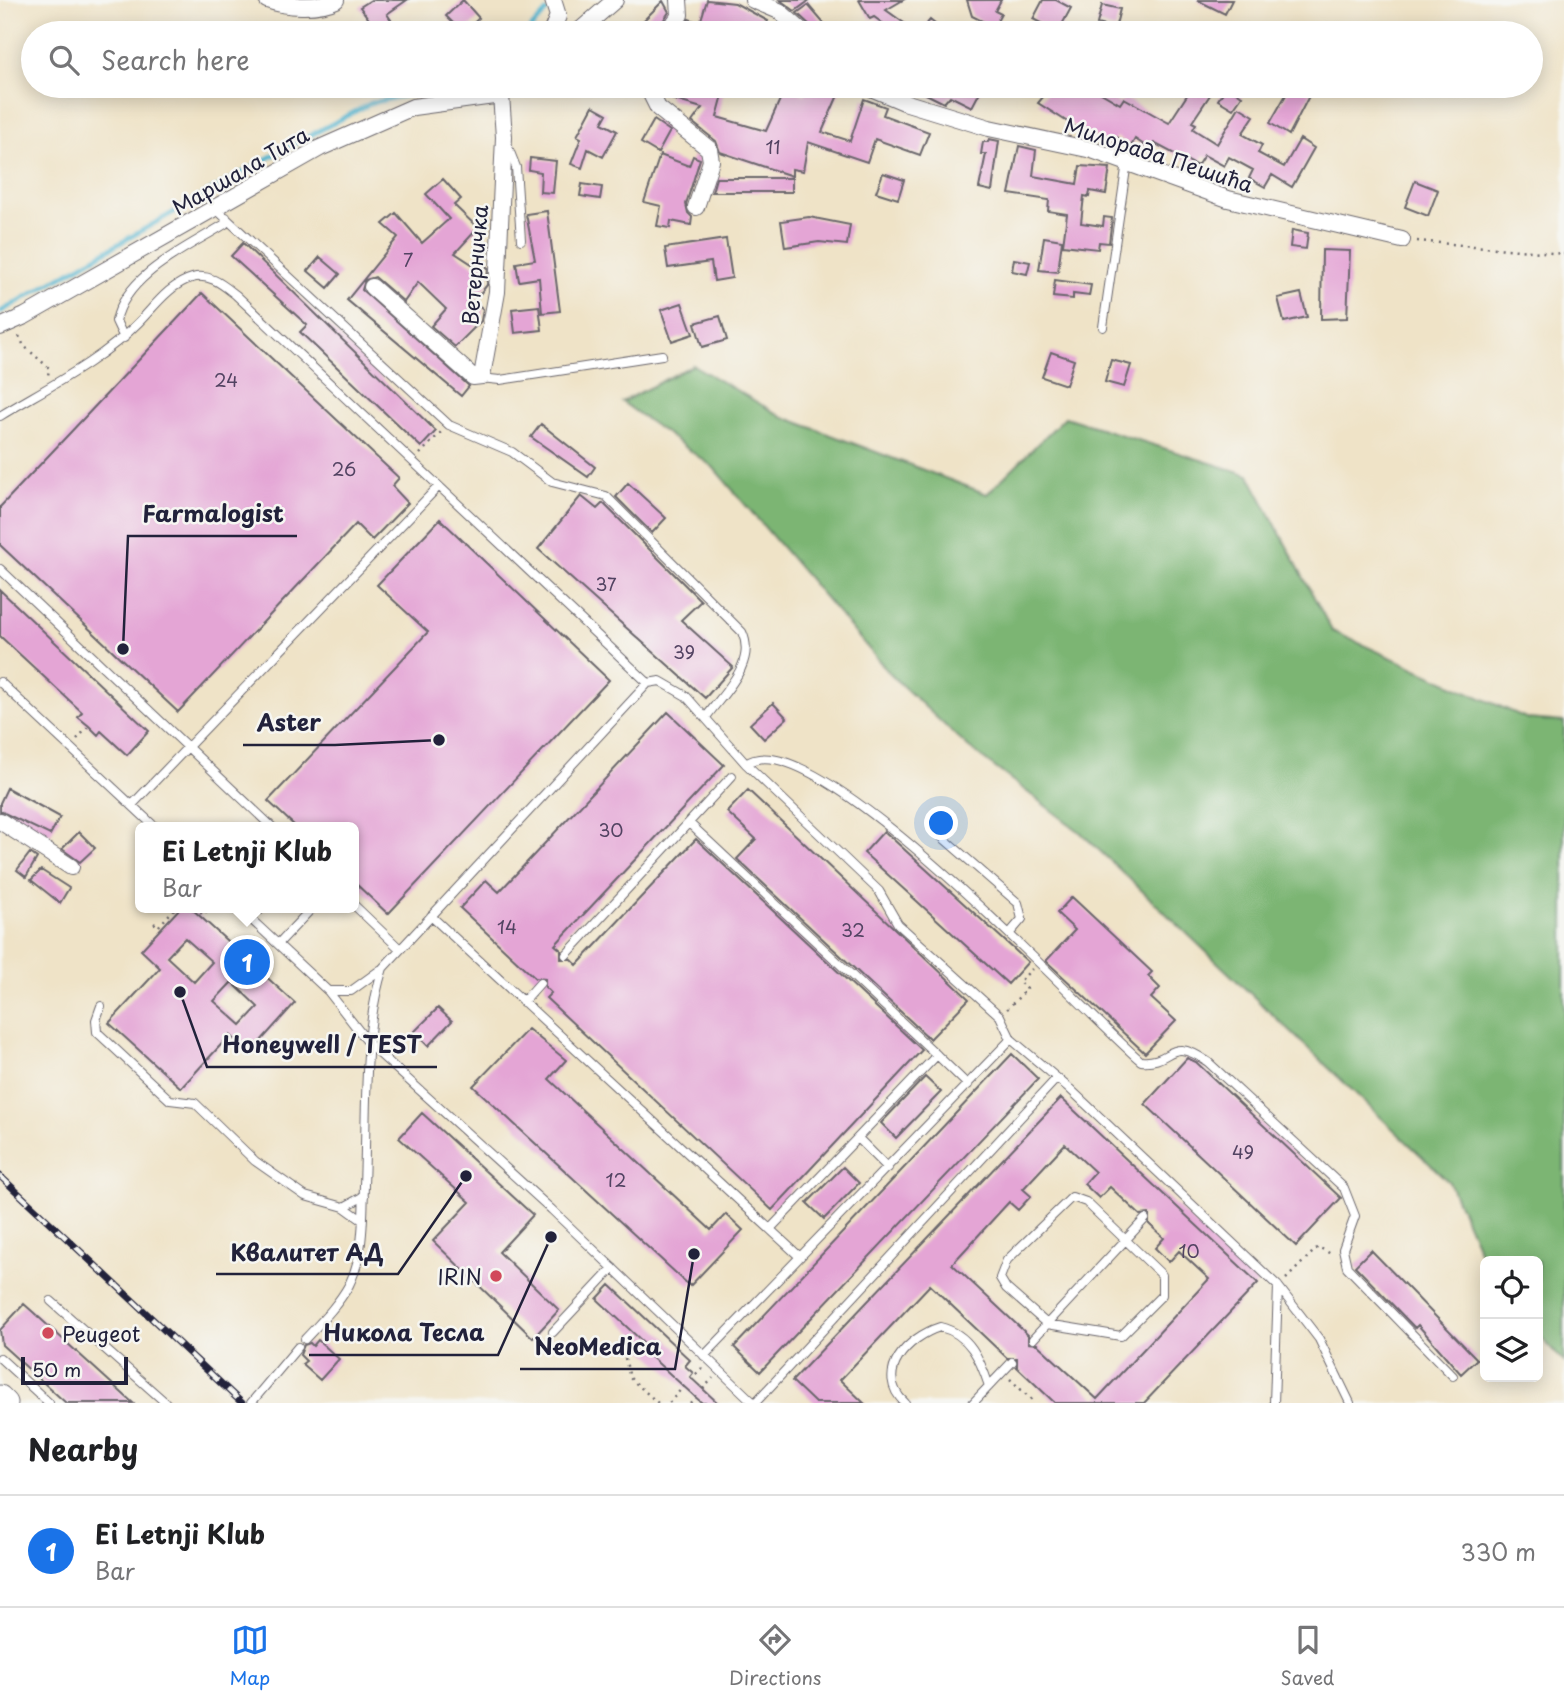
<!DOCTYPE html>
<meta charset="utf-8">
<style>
:root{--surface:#fff;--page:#f6f6f6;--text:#202124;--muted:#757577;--line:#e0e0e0;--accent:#1a73e8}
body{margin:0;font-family:"Playpen Sans",sans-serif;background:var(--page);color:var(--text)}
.controls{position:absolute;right:21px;bottom:21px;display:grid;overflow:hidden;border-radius:10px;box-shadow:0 4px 18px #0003}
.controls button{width:63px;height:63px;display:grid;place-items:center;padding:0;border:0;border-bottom:2px solid var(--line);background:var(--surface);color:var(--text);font:35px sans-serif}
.scale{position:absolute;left:21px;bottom:18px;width:107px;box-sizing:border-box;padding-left:7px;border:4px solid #22223b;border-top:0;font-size:19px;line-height:24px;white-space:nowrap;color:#22223b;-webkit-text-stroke:5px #f6f6f2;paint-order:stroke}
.you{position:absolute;left:942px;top:824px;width:24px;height:24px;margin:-18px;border:5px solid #fff;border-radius:50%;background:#1a73e8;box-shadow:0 0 0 10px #1a73e833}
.badge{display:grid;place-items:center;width:46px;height:46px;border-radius:50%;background:var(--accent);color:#fff;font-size:23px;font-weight:700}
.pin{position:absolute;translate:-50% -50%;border:4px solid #fff;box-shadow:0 2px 7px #0006}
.popup{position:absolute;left:135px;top:822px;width:224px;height:91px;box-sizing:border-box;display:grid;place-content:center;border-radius:10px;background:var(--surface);filter:drop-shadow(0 2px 5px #0005);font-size:23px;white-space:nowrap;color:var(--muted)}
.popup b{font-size:26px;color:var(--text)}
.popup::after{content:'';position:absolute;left:50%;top:100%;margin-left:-14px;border:14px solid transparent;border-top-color:var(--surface)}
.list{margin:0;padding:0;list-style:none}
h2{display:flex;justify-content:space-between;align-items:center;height:91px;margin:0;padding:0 28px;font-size:30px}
h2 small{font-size:23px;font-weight:400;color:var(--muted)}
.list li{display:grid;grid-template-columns:46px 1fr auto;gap:21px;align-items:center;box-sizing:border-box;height:112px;padding:0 28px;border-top:2px solid var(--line)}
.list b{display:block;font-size:26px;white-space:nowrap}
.list p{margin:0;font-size:23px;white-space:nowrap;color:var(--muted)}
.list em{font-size:23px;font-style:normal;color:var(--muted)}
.icon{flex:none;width:38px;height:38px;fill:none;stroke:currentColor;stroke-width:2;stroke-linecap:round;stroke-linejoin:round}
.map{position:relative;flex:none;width:1564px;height:1403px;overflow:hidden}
.search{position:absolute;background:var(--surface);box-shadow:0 4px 18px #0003;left:21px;right:21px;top:21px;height:77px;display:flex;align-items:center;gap:18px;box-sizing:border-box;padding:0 24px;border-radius:38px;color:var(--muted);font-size:26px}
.sheet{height:203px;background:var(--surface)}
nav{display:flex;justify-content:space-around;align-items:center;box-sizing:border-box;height:98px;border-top:2px solid var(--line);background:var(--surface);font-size:19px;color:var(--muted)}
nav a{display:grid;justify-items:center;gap:4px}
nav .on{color:var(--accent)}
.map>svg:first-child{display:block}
.forest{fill:#7bb573;stroke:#4e6c57;stroke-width:2}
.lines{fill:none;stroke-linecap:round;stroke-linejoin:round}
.stream{stroke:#51b5d0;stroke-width:4.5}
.building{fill:#e4a5d5;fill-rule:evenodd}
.service-casing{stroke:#6a666c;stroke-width:10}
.minor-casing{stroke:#6a666c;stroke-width:18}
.secondary-casing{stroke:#6a666c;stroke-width:25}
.path{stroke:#6a666c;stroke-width:2.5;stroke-dasharray:2 5;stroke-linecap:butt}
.service{stroke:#fff;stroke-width:8}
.minor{stroke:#fff;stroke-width:16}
.secondary{stroke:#fff;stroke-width:23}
.rail-casing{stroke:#22223b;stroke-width:7}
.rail{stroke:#f6f6f2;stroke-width:4.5;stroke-dasharray:13;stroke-linecap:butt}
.poi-dot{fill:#d1495b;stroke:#f6f6f2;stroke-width:2.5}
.labels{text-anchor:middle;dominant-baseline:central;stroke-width:5;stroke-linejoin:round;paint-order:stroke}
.number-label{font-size:18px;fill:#524362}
.street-label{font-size:21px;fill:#22223b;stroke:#f6f6f2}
.poi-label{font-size:21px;fill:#22223b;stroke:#f6f6f2;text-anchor:end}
.leader{fill:none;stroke:#22223b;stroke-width:2.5}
.callout-dot{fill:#22223b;stroke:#f6f6f2;stroke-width:2.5}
.callout-label{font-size:23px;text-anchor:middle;font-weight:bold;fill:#22223b;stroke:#f6f6f2;stroke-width:5;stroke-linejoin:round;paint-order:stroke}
</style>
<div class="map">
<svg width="1564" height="1403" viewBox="0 0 1564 1403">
<rect width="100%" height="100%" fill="#f6f6f2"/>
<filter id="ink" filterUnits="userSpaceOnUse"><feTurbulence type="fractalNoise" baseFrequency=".0143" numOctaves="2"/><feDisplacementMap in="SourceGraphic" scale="14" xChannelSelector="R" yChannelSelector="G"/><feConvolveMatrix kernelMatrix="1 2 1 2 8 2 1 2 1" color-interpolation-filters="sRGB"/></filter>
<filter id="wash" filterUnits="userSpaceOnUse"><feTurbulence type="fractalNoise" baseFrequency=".00686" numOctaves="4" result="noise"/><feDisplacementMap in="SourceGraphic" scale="28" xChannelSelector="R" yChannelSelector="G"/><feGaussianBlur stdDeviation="1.57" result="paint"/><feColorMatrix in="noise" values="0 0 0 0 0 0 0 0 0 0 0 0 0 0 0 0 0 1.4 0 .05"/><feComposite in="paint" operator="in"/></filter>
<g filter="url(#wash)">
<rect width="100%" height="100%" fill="#efe3c7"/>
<path class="forest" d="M693 365 781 416 987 494 1065 417 1249 475 1332 631 1528 719 1564 722V1362L1538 1334V1261H1485V1264L1449 1182 1080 832 968 747 892 676 713 467 622 402Z"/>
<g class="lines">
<path class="stream" d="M563 1 565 0
M527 33 546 12
M0 312 268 158 371 103 449 86"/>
</g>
<g id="blocks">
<path class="building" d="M371 0H407L387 14 400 33H379L360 7Z
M463 0 479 18 463 33 446 16Z
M707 0 735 3 768 21 762 33H680L689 19 700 23Z
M780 0H810L795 11Z
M859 0H903L886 10 918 33H896L874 17 870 19Z
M967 0H1001L995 11 1001 14 994 27 972 16Z
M1043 0H1056L1071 8 1058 32 1033 19Z
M1197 0H1232L1225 14Z
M663 1 669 12 655 33H631Z
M808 5 832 33H814L811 26 797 13Z
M1102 5 1120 9 1115 29 1097 24Z
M930 20 946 33H919Z
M671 86H705L724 91 717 117 766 131 786 86 805 95 810 86H842L822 132 850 141 864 99 886 107 883 115 929 132 920 155 875 139 867 162 808 142 803 171 792 169V176L720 152 716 141 692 122 702 108 668 98Z
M910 86H983L972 107 950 96 944 103Z
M1052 86H1064L1072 92 1075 86H1089L1120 104 1124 98 1169 123 1193 86H1216L1192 122 1196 124 1193 129 1217 144 1239 107 1254 116 1242 134 1262 145 1258 153 1284 167 1300 139 1314 148 1292 187 1272 175 1265 187 1249 178 1253 170 1229 157 1224 166 1204 155 1197 166 1154 143 1150 149 1135 139 1131 146 1117 137 1111 146 1093 135 1091 137 1038 103Z
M1227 86 1242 96 1233 109 1218 100Z
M1291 86 1311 92 1289 135 1270 123Z
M593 106 607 114 602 123 617 131 603 157 588 149 582 168 571 164 581 138 577 136Z
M654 120 670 131 658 153 641 143Z
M989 139 999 141 992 191 979 188 986 154H981L983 142H988Z
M1019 146 1036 150 1033 176 1077 184 1080 166 1110 168 1106 194 1090 191 1089 197 1084 196 1081 223 1103 226 1104 217 1112 218 1109 243 1099 242 1098 249 1063 245 1067 214 1048 211 1049 200 1009 194Z
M660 155 689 166 693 156 700 159 686 204 688 213 692 217 691 225 671 221 670 228 657 226 661 206 644 202Z
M530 158 556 161 553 193 540 192 541 172 529 170Z
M883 173 904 180 898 199 876 192Z
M716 178H792V192H712Z
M443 179 461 199 454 205 478 228 455 253 475 266 478 261 488 268 487 285 474 301 483 309 481 321 455 347 431 326 446 309 418 282 404 302 375 277 365 280 362 290 469 386 461 396 347 300 398 237 383 224 396 213 422 243 449 219 426 194Z
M1415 181 1438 190 1428 216 1405 207Z
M582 184 602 187 600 199 580 196Z
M547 211 560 311 542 313 539 278 519 281 516 263 535 260 526 214Z
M809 217 850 225 847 245 819 242 785 247 781 221Z
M1292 230 1308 233 1306 249 1290 247Z
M1044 237 1062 240 1058 272 1039 270Z
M726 239 732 278 714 281 711 262 668 268 665 248Z
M243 243 436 431 421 447 300 332 307 325 231 256Z
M1322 250 1350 251 1347 318 1321 319Z
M320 257 340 274 328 288 308 271Z
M1014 259 1030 262 1027 274 1012 271Z
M1055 280 1091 285 1089 296 1073 294V299L1053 297Z
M202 293 399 478 392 486 408 503 372 540 356 524 178 712 0 545V507Z
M1301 293 1307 317 1284 322 1278 298Z
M682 303 693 334 672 341 661 310Z
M539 306 542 330 515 333 512 309Z
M720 316 727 340 702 347 695 323Z
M1051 352 1074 360 1066 385 1042 377Z
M1111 360 1131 365 1124 387 1105 382Z
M541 424 595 467 588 477 531 437Z
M628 483 666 518 652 533 616 497Z
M581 496 597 509 603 503 701 601 681 620 733 667 705 698 538 549Z
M440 519 609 680 388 914 354 882V827H296L268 801 428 632 377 585Z
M0 590 149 731 127 755 101 731 98 735 89 726 78 717 82 712 0 636Z
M773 703 787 718 764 739 750 724Z
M668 712 724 765 555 945 561 950V959H571L577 965 696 839 922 1050 772 1210 546 998 551 993 545 987V979L535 978 460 908 486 880 499 892Z
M7 788 60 817 50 835 0 811V803Z
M748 790 969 999 930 1039 737 859 756 839 727 812Z
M884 831 1028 962 1008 984 864 853Z
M79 832 95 848 80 862 62 849Z
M30 853 37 858 26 877 17 870Z
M41 870 69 888 60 903 31 880Z
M1072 897 1152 972 1148 976 1160 988 1151 998 1176 1021 1145 1053 1046 961 1075 930 1057 913Z
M180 908H191L295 1003 250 1053 230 1035 181 1088 109 1023 160 968 141 950ZM185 938 212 962 194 982 167 957ZM232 982 258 1007 241 1025 214 1001Z
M438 1008 452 1021 428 1046 414 1032Z
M528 1029 566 1060 549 1079 711 1230 726 1214 743 1230 690 1286 473 1086Z
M1012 1054 1038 1079 760 1372 734 1347Z
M1187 1058 1196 1062 1341 1198 1296 1246 1145 1104Z
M925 1077 941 1092 896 1138 881 1123Z
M1061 1098 1258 1283 1144 1403H1055L1017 1367V1358H1007L930 1285 840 1380 864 1403H815L792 1381ZM1065 1144 1095 1172 1084 1184 1099 1198 1110 1187 1140 1215 1149 1214V1224L1164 1238 1155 1248 1169 1262 1179 1251 1209 1279 1097 1399 1037 1344 1028 1343V1335L952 1264 1009 1202 1018 1210 1031 1196 1023 1189Z
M422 1113 533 1215 499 1252 559 1310 533 1338 433 1241 470 1202 399 1138Z
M843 1167 859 1183 824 1219 807 1203Z
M1371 1250 1477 1359 1461 1374 1418 1325 1415 1328 1355 1266Z
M610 1285 690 1360 685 1366 693 1373 690 1377 718 1403H702L639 1346 643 1342 597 1299Z
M24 1304 33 1312 133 1403H66L2 1345 0 1330Z
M318 1340 339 1359 320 1380 302 1364 306 1361 300 1355 304 1345 310 1343 313 1346Z"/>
</g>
</g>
<g filter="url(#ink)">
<use href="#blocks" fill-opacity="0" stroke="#6a666c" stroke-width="2"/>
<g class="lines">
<g class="service-casing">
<path id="service" d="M508 147 516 167 521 240
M215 208 449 425 512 452 552 482 606 496 742 632C757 663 724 692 707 716
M1103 327 1127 162
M124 338 116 321C126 274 187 248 225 224L226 217
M480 378 500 380 662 355
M0 416C46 388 101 361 139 322 154 307 170 284 192 278 210 273 223 285 236 295L648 683
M0 569 272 827
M0 682 155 827
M746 764C812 714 1086 1016 1141 1061 1174 1064 1167 1034 1208 1062L1344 1188 1355 1216 1343 1249 1347 1267 1453 1376
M132 805 439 486
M689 823 937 1055
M941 836 1018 903 1022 919 1010 933
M354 905 400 949
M239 908 328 991 370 1045 552 1210 754 1403
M431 916 800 1257
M278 944 312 908
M566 955 732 776
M328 991H351L380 970
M523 1002 540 983
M101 1006 96 1020 97 1032 170 1100 195 1103 255 1161 305 1196 344 1207 362 1220
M858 1138 888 1168
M1072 1197 1086 1202 1162 1275V1295L1121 1336 1047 1324 1006 1288 1000 1278 1007 1260Z
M344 1207 364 1196
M770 1229 937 1055 968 1085
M51 1301 166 1403
M553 1332 613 1268
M305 1339C321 1322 338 1305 349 1285 364 1255 363 1218 364 1185 367 1117 362 1033 383 968L648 683 660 681 686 696 746 764 879 891 898 924 1000 1016 1011 1039 1070 1089 1278 1286 1319 1339 1350 1403
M1033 1339 1145 1219
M704 1356 1011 1039
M0 1358 49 1403
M251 1403 298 1347
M755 1403 1057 1078
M905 1403C873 1373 908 1337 940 1327 970 1334 980 1359 989 1386
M973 1403 1012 1362
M1274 1403 1278 1286"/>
</g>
<g class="minor-casing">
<path id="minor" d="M267 0C286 7 317 9 336 0
M753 0 779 11 804 33
M551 33 558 16 553 0
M577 33 615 0
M667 33 680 15 679 0
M647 86 658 108 709 149 711 161 696 207
M866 86 904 102 989 128 1092 150 1228 199 1402 240
M372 287 473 377 482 376 497 292 504 137 501 95
M0 327 25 316 320 148 413 107 501 95 514 86
M0 821 71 867"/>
</g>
<g class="secondary-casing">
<path id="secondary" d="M0 1397 6 1403"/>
</g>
<path class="path" d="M1417 241 1564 254
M19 336 24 346 49 368 48 376
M420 454 442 431
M77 739 89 726
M195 908 203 915 209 908
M261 914 267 908
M154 923 158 927 175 908
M1007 1009 1027 989 1019 982 1032 969
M1286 1279 1318 1247 1333 1255
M625 1358 630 1378 658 1403
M691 1379 702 1368
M1010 1379 1032 1400
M703 1389 713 1378
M669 1403 684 1386
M690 1403 695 1397"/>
<use href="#service" class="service"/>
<use href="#minor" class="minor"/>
<use href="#secondary" class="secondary"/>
<g class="rail-casing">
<path id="rail" d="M0 1176 242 1403"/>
</g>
<use href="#rail" class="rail"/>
</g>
</g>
<g class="poi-dot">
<circle cx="496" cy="1276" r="7"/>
<circle cx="48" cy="1333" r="7"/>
</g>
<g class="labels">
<g class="number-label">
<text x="773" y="146">11</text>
<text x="408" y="259">7</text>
<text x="226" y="379">24</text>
<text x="344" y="468">26</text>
<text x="606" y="583">37</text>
<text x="684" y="651">39</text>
<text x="611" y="829">30</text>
<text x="507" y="926">14</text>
<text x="853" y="929">32</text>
<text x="1243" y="1151">49</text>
<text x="616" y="1179">12</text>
<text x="1189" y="1250">10</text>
</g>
<g class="street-label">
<text transform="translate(1159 154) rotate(18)">Милорада Пешића</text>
<text transform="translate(240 170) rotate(-30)">Маршала Тита</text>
<text transform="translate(474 265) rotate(-85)">Ветерничка</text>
</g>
<g class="poi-label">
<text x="482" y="1276">IRIN</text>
<text x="62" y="1333" text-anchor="start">Peugeot</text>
</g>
</g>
<path class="leader" d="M123 649L128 536H297M439 740L335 745H243M180 992L207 1067H437M466 1176L398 1274H216M551 1237L498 1355H309M694 1254L675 1369H520"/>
<g class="callout-dot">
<circle cx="123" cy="649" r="7"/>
<circle cx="439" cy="740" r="7"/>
<circle cx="180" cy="992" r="7"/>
<circle cx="466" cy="1176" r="7"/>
<circle cx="551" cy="1237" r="7"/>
<circle cx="694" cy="1254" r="7"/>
</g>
<g class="callout-label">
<text x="213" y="522">Farmalogist</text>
<text x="289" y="731">Aster</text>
<text x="322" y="1053">Honeywell / TEST</text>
<text x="307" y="1261">Квалитет АД</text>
<text x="404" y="1341">Никола Тесла</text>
<text x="598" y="1355">NeoMedica</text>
</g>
</svg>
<div class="controls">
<button><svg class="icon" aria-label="locate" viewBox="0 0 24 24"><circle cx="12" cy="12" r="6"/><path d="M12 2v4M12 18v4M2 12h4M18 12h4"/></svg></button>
<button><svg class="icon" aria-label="layers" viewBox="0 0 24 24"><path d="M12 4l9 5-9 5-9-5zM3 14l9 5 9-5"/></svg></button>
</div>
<div class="scale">50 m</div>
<div class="you"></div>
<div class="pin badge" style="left:247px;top:962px">1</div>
<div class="popup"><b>Ei Letnji Klub</b>Bar</div>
<div class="search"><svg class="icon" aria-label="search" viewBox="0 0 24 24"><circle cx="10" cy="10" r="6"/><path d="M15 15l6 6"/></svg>Search here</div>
</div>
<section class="sheet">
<h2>Nearby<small></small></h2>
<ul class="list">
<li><span class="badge">1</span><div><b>Ei Letnji Klub</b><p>Bar</p></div><em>330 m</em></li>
</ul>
</section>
<nav>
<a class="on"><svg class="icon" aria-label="map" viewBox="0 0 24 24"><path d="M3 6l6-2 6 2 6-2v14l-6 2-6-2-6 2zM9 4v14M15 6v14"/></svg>Map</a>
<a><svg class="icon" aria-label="directions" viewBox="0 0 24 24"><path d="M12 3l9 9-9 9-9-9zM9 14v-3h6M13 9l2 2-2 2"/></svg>Directions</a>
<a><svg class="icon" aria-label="saved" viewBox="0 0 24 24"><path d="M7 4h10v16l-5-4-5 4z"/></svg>Saved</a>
</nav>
